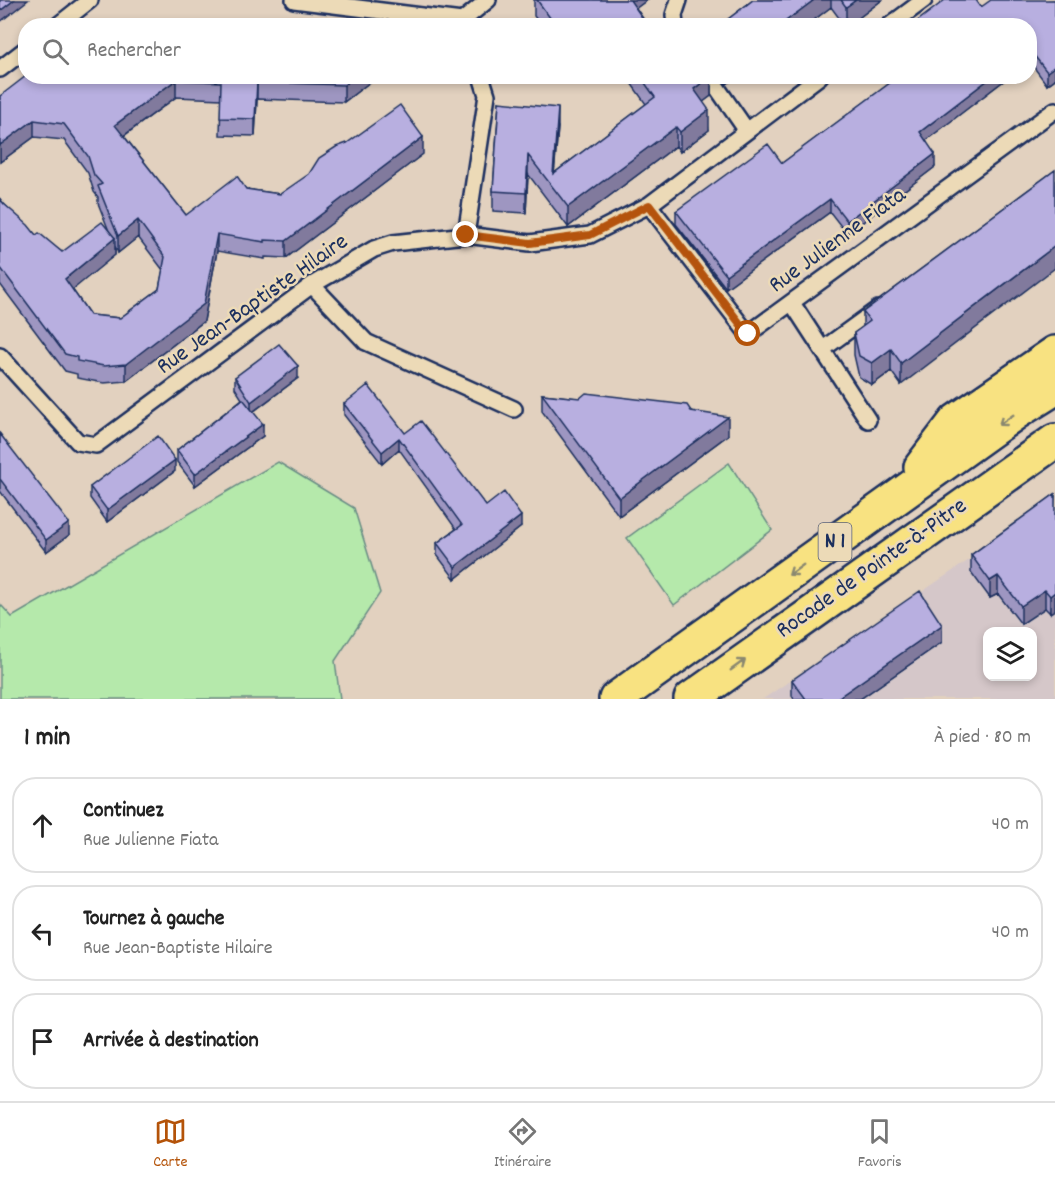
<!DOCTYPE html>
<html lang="fr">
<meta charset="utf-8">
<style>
:root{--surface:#fff;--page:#f6f6f6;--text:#222;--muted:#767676;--line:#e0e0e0;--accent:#b45309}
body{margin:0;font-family:Dekko,sans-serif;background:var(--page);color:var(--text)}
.controls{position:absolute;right:18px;bottom:18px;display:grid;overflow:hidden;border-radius:12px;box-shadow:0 3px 9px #0003}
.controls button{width:54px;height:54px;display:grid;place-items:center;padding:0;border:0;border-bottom:2px solid var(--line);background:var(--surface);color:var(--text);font:30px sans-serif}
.stop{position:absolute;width:18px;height:18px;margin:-14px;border:4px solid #b45309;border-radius:50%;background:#fff}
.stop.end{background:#b45309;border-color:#fff;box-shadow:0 2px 6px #0008}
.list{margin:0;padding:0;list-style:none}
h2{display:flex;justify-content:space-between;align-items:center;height:78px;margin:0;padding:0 24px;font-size:26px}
h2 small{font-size:20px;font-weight:400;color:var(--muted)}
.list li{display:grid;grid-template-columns:39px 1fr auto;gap:18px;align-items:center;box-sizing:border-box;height:96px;margin:0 12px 12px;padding:0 12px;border:2px solid var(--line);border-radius:24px}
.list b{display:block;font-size:22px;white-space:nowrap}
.list p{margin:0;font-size:20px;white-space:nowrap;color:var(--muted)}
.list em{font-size:20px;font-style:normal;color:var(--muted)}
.icon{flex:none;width:33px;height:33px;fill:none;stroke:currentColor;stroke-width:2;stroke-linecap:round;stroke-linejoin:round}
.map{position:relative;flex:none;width:1055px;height:699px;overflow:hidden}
.search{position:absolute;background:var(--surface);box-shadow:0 3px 9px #0003;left:18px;right:18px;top:18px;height:66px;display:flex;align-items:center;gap:15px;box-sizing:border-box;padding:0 21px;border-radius:24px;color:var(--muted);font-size:22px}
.sheet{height:402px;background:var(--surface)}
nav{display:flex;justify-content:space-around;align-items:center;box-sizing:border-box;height:84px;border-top:2px solid var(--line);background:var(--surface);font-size:16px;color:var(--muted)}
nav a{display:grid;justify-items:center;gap:3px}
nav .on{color:var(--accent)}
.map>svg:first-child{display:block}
.built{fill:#d5c7c9;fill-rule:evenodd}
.green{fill:#b5e9ab;stroke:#688c84;stroke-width:1.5}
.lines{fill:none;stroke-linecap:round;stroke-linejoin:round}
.lane-casing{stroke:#1b2f5e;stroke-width:20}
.highway-casing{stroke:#1b2f5e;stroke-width:38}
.lane{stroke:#ecdab7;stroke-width:15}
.highway{stroke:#f8e281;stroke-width:33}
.wall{fill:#9e96c1;stroke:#1b2f5e;stroke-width:1.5;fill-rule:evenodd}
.shaded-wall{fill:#817a9d;stroke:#1b2f5e;stroke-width:1.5}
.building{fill:#b8afe0;stroke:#1b2f5e;stroke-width:1.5}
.oneway{stroke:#8a8870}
.route{stroke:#b45309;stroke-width:8}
.labels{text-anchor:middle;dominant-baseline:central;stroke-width:5;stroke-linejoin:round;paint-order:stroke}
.shield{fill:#ecdab7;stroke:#5a6279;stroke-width:1.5}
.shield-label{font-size:22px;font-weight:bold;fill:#1b2f5e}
.street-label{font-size:24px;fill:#1b2f5e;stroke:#ecdab7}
</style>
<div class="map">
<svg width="1055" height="699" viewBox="0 0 1055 699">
<rect width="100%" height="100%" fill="#e2d1bf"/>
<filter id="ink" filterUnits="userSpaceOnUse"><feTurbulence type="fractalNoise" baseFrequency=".0167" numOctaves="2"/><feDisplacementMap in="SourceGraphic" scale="12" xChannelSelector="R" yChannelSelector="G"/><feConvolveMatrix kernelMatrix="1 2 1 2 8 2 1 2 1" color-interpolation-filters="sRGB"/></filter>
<g filter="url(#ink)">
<path class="built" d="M1055 502V699H763ZM988 632H1032V676H988Z"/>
<path class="green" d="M278 462 354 508 380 593 335 661 340 699H0V604L12 617Z
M729 463 772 530 674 605 627 538Z"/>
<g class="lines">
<g class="lane-casing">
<path id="lane" d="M294 0 462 21 488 0
M57 26 90 0
M675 26 674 15 679 0
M889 26 924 0
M0 69 26 49
M709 76 747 131
M649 205 748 334 1055 110
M466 235 487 95 481 76
M312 285 366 342 514 409
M792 303 868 420
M823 349 878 309
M0 356 78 442 96 445 312 285 374 249 393 243 466 235 530 243 590 235 649 205 820 76"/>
</g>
<g class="highway-casing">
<path id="highway" d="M921 467 956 421 1055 353
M616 699 1015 413 1055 388
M691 699 1055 441"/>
</g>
<use href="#lane" class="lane"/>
<use href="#highway" class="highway"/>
</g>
<path class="wall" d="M534 0H647L636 8 648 26H542L534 16Z
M753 0H882L848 26H845L831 7 806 26H719Z
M1055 0V79L1047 85 1030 62 981 7Z
M370 76V82L344 102 257 99 255 136 220 135 221 99 176 97 124 136 186 215 246 189 280 194 423 154 286 258 265 257V259L217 251 204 321 126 381 104 383 77 378V374L65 371 0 284V199L4 204 36 235 62 252 109 231 98 203V197L94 192 88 173 64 140 34 137 0 162V96L39 77ZM138 237 163 270 159 289 120 318 90 315 72 289 115 255V246L118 253Z
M626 76H711V96L703 102 709 130 680 152 676 146 568 227 528 174 526 213 493 211V191L499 102 558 127 554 173 646 104Z
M721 76H737L727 84Z
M884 76H1010L926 140 935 167 847 234 830 212 726 288 676 224V211L782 163 889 84Z
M1055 170 901 385 891 371 872 385 859 377 854 355V333L863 327V312Z
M235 377 298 378 253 412 263 436 195 486 177 462V450L242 399 235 388Z
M542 394 691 411 728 435 619 516 542 411Z
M344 404 405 433 486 506 521 527 455 579 437 555V543L456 529 399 449 382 464 344 415Z
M0 434 69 535 46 552 0 491Z
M175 471 107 522 90 498V487Z
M1055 494 1050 613 1045 608 1021 624 998 594 990 598 971 572V555Z
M942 642 860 699H794L792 696V680Z"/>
<path class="shaded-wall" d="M14 0H28L0 22V11Z
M627 0H647L627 15Z
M814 0H831V7L806 26H779Z
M856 0H882L848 26H846V7Z
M598 18V26H587Z
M1055 66V79L1047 85V72Z
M355 76H370V82L344 102V85Z
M711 76V96L694 109V89Z
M727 76H737L727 84Z
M993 76H1010L920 145V132Z
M176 80V97L115 142V125Z
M257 82V99L255 136V119Z
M558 108V127L553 188V174Z
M709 110V130L680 152V132Z
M34 120V137L0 162V145Z
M676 127V146L568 227V207Z
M423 137V154L286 258V241Z
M935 154V167L847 234V221Z
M528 155V174L526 213V193Z
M830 199V212L726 288V275Z
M138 220V237L118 253V236Z
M217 234V251L204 321 126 381V364Z
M115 238V255L65 296V279Z
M1055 246V268L901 385V363Z
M891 349V371L872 385V363Z
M298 366V378L251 413V402Z
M728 417V435L619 516V498Z
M263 424V436L195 486V474Z
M399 438V449L382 464V452Z
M175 460V471L107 522V510Z
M521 516V527L455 579V567Z
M69 523V535L46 552V540Z
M998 576V594L990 598V581Z
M1045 590V608L1021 624V606Z
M1055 592V610L1050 613V596Z
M942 625V642L860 699H836Z"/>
<path class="building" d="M0 0H14L0 11Z
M537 0H630L648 26H603L598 18 587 26H556Z
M753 0H814L779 26H719Z
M841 0H856L846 7Z
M945 0H976L981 7 991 0H1055V66L1047 72 1029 49V26H911Z
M26 76 39 77 355 76 344 85 257 82 255 119 220 118 221 82 176 80 115 125 186 215 237 176 246 189 280 194 309 174 319 158 336 147 347 143 400 105 423 137 286 241 265 240V242L217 234 204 304 126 364 104 366 77 361V357L65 354 0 267V199L4 204 28 225 36 235 39 233 62 252 102 222 115 238 65 279 90 315 120 318 159 289 165 257 138 220 118 236 98 186 102 184 94 175 88 156 64 124 34 120 0 145V96Z
M640 76H711L694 89 709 110 680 132 676 127 568 207 528 155 526 193 493 191 499 102 558 108 553 174 655 97Z
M893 76H993L920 132 935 154 847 221 830 199 726 275 676 211 768 144 782 163 895 79Z
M1055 170V246L901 363 891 349 872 363 859 356 854 333 870 321 863 312Z
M279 344 298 366 251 402 235 377Z
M368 385 405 433 421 421 486 506 504 492 521 516 455 567 437 543 462 525 399 438 382 452 344 404Z
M586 393 687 405 691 411 728 417 619 498 542 394 580 398Z
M243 399 263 424 195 474 177 450Z
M0 434 69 523 46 540 0 479Z
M158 436 175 460 107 510 90 487Z
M1055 494V592L1050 596 1045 590 1021 606 998 576 990 581 971 555Z
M920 591 942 625 836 699H806L792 680Z"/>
<defs><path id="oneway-shaft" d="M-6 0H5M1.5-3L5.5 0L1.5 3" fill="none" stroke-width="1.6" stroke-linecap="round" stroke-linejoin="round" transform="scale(1.5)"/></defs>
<g class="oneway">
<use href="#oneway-shaft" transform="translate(1006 420) rotate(145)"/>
<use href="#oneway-shaft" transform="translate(796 570) rotate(144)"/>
<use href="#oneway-shaft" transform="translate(738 665) rotate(-36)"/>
</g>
</g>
<g class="lines" filter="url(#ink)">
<path class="route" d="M466 235 530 243 590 235 649 205 748 334"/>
</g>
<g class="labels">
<rect class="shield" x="818.5" y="523" width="33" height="38" rx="4.5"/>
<g class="shield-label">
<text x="835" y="542">N 1</text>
</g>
<g class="street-label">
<text transform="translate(838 241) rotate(-36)">Rue Julienne Fiata</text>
<text transform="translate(253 305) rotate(-35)">Rue Jean-Baptiste Hilaire</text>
<text transform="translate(872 569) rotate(-35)">Rocade de Pointe-à-Pitre</text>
</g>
</g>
</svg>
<div class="controls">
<button><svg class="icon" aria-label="layers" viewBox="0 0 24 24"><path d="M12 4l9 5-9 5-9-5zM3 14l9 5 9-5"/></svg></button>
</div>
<div class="stop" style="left:748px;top:334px"></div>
<div class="stop end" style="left:466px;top:235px"></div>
<div class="search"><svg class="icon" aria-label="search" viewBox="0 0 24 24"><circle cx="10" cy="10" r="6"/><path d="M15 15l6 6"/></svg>Rechercher</div>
</div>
<section class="sheet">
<h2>1 min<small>À pied · 80 m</small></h2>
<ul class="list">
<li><svg class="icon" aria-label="ahead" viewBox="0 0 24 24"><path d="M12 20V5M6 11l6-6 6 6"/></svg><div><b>Continuez</b><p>Rue Julienne Fiata</p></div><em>40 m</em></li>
<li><svg class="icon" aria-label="left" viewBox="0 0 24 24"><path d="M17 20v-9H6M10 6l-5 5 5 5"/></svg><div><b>Tournez à gauche</b><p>Rue Jean-Baptiste Hilaire</p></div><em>40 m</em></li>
<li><svg class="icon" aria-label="arrive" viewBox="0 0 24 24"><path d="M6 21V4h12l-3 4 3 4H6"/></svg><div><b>Arrivée à destination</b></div></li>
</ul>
</section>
<nav>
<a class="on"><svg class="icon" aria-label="map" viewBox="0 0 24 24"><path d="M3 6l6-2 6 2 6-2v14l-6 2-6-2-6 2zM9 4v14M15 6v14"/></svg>Carte</a>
<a><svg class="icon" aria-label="directions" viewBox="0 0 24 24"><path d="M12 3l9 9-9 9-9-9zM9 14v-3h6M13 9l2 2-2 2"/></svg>Itinéraire</a>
<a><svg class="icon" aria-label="saved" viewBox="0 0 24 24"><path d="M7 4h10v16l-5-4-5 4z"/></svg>Favoris</a>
</nav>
